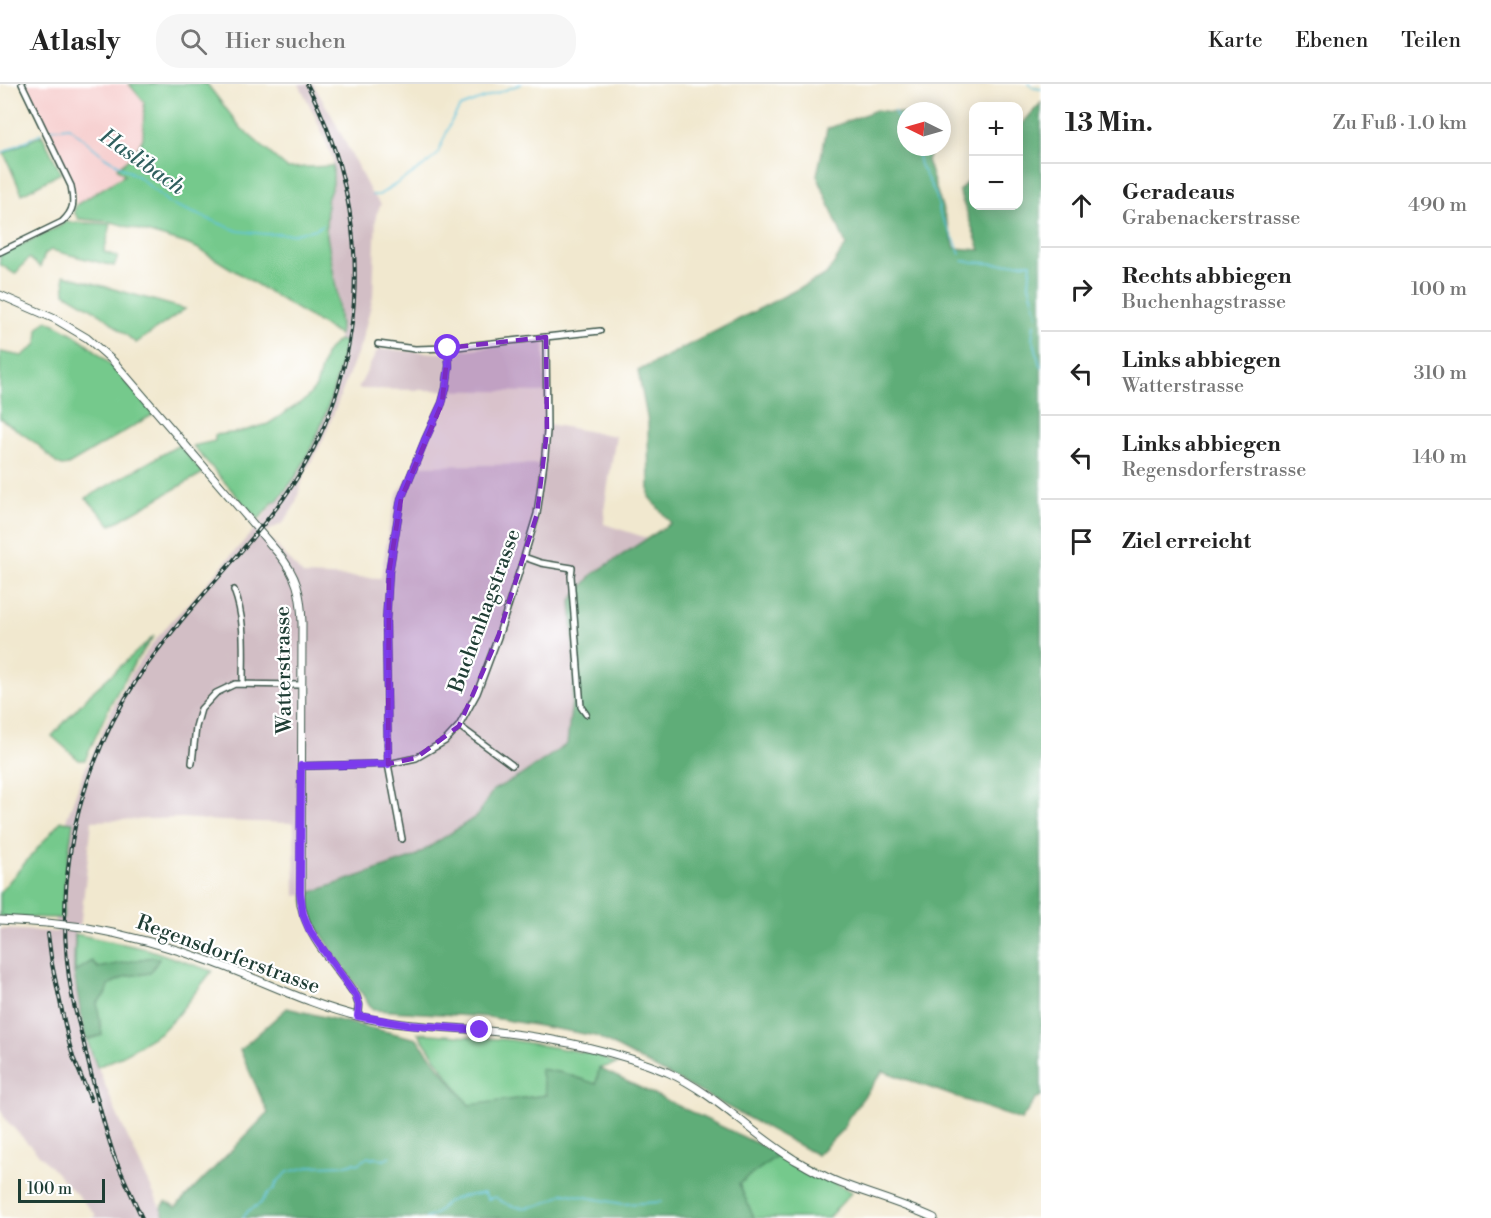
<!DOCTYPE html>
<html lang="de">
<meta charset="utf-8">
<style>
:root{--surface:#fff;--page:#f6f6f6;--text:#222;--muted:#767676;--line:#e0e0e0}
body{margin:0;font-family:"Libre Bodoni",serif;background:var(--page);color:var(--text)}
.controls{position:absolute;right:18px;top:18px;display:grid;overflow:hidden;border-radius:12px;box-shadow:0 3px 15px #0003}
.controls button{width:54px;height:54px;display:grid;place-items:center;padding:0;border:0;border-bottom:2px solid var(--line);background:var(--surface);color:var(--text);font:30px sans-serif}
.compass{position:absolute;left:897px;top:18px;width:54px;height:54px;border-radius:50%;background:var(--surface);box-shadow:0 3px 15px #0003;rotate:275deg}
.scale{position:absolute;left:18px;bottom:15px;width:87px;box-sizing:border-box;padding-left:6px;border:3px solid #1f3d34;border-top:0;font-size:16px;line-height:21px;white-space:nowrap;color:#1f3d34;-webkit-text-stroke:4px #fff;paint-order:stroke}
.stop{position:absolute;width:18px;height:18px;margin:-14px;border:4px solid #7c3aed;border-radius:50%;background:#fff}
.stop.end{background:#7c3aed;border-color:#fff;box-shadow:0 2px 6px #0008}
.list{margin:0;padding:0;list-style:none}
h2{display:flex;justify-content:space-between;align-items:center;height:78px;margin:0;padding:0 24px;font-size:26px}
h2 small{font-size:20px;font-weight:400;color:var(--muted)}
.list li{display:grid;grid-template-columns:39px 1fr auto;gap:18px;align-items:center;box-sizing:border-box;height:84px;padding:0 24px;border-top:2px solid var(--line)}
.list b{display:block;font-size:22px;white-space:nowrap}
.list p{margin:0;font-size:20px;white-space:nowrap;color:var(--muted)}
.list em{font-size:20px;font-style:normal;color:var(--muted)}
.icon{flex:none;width:33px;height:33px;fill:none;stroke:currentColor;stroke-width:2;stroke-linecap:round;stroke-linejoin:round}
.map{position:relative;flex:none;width:1041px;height:1134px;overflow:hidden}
header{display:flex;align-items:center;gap:36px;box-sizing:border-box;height:84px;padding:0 30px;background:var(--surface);border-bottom:2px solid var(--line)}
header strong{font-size:28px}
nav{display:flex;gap:33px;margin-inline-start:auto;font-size:21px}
.search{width:420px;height:54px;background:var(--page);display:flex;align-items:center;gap:15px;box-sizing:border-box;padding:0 21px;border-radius:24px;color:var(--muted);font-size:22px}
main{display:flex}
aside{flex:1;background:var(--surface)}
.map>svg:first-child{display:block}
.built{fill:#f7d0d0}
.industrial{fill:#d2bec5}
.green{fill:#74c98c;stroke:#4a8360;stroke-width:1.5}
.forest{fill:#5fad78;stroke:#3f7556;stroke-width:1.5}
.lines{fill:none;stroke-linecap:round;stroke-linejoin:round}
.stream{stroke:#60c4de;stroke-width:1.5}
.minor-casing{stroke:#3e574b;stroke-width:8}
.tertiary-casing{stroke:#3e574b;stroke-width:9}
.minor{stroke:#fff;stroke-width:5}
.tertiary{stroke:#fff;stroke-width:7}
.rail-casing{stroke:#1f3d34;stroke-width:4}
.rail{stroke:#fff;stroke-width:1.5;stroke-dasharray:4.5;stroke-linecap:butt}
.tertiary-bridge-casing{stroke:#3e574b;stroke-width:9;stroke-linecap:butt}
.tertiary-bridge{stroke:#fff;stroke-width:7}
.route{stroke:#7c3aed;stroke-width:8}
.marked{fill:#7b2cbf;fill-opacity:0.2;stroke:#7b2cbf;stroke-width:4.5;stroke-dasharray:12 8;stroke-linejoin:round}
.labels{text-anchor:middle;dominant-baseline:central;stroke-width:4.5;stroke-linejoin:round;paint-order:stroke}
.street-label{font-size:21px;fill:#1f3d34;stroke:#fff}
.water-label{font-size:22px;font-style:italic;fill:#2f5f5e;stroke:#fff}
</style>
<header>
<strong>Atlasly</strong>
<div class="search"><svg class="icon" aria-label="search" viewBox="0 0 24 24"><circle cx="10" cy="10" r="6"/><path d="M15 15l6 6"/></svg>Hier suchen</div>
<nav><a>Karte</a><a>Ebenen</a><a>Teilen</a></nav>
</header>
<main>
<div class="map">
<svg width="1041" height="1134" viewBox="0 0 1041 1134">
<rect width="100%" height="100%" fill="#fff"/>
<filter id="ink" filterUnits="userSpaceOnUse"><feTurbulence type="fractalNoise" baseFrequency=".0167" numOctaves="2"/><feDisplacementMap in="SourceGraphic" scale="12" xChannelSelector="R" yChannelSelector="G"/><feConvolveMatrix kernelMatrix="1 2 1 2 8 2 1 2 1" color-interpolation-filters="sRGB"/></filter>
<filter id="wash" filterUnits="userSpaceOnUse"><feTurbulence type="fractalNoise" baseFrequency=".008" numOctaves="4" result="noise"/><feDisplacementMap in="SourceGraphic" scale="24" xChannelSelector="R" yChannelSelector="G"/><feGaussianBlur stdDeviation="1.35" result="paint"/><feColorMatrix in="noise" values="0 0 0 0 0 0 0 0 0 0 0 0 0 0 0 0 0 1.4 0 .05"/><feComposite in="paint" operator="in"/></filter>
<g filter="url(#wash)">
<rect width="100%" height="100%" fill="#f1e8cf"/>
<path class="built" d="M24 0H129L144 18 143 54 134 70 117 84 125 91 76 121 75 106Z"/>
<path class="industrial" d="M299 0H313L332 32 371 109 381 120 376 131 373 213 362 257 323 356 304 391 295 421 284 438 265 449 303 491 381 494 389 444 398 408 419 382 539 380 542 339 616 352 605 420 604 440 647 454 593 490 571 516 575 590 567 660 520 692 494 706 477 732 414 773 304 811 295 812 294 739 221 737 182 734 92 737 81 836 75 850 74 889 84 948 116 1028 165 1134H93L96 1131 6 1036 0 1025V845L57 848 54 832 60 757 67 734 83 690 115 618 132 588 152 560 174 534 189 519 252 448 293 393 334 276 340 244 337 210 326 146 327 116 333 101V75L316 34Z
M544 256 545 308 358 305 378 265 439 269Z"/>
<path class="green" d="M129 0H207L241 44 287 84 333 82V100L327 116 326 146 337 209 340 244 339 251 199 165 184 159 112 138 79 135 74 128 76 121 125 91 117 84 134 71 143 54 144 18Z
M42 51 61 89 22 110 4 69Z
M65 138 111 140 104 168 118 173 114 182 51 166 45 170 40 183 29 174 15 190 0 180V171L2 170 60 142Z
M64 191 185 225 136 259 101 230 65 209Z
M47 236C56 241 65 245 73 250 105 270 129 301 154 330L68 381 62 382 56 379 37 360 0 334V268L22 272 37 260 38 245Z
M338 256 345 258C336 305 321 351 296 392 290 401 282 410 276 418L274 417 258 436 193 362 215 357V351L240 348 268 340 305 316 316 303 325 271 330 264Z
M179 361 203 389 111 441 86 414Z
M154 552 135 578 112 617 85 676H79L52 652 90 610Z
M61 737 73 738 65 793 63 834 0 833V808Z
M75 850 147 865 212 887 175 934 161 948 118 974 97 983 87 956 102 951 97 919 107 909 108 901 127 892 150 889 159 875 152 873 98 884 92 877 74 889Z
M418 949 511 956 593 970 617 980 600 984 597 1001 563 989 540 985 547 1011 469 1022Z
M779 1070 852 1108 828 1134H754L739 1100Z"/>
<path class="forest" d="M1041 19V1012L1036 1015 1021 1036 883 987 848 1034 844 1044 817 1071 596 952 488 933 373 926 307 829 304 811 414 773 477 732 493 706 520 692 567 660 575 590 571 516 593 490 671 439 649 413 648 338 638 287 827 190 846 161 817 91 827 45 876 26 906 30V63H934L927 76 955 164 980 166 959 107 973 91 974 122H1018L1019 43Z
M75 850V888L92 877 98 884 152 873 159 875 150 889 127 892 108 901 107 909 97 919 102 951 86 955 84 948 74 889Z
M287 924 417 955 469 1021 546 1011 540 985 563 989 596 1000 599 984 779 1070 739 1100 754 1134H165L161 1124 166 1118 176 1123 268 1029 240 966Z"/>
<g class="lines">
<path class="stream" d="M1028 0 1034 4 1041 5
M894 27 900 38 906 42
M50 45 69 43 105 73 140 94 169 119 238 147 265 150H295L316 145 323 141
M916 63 920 81 934 107 938 117 940 130 955 157 960 170
M0 70 41 49
M372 111H379L424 82 437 71 451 38 460 23 521 0
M963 177 997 180 1031 179 1029 200 1037 231
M1034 240 1032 255C1038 263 1036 275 1041 283
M243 1134 248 1127 260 1120 268 1109 274 1105 277 1098 288 1088 313 1082 346 1081 354 1079 358 1080 368 1073 372 1075 376 1073 384 1076 390 1073
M426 1134C429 1133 432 1132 435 1130 440 1127 443 1120 450 1117 461 1110 472 1112 484 1109L488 1115 495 1113C517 1131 543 1123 564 1109L623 1120 661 1118"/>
</g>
</g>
<g filter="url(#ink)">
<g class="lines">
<g class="minor-casing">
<path id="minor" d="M0 168 62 138C75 126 74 118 71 102L22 0
M378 260 415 265 448 264 600 247
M524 473 541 479 572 484 571 492 581 623 586 630
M234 506C246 537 243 568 243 600
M459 642 512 681
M192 679 196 643 201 625 216 609 235 600 301 601
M301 682 388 680 416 674 445 657 459 642 477 609 498 553 524 473 537 430 545 371 547 347 546 253
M402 755 388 680 386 539 389 488 401 415 425 356 442 319 446 304 449 282 448 264"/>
</g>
<g class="tertiary-casing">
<path id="tertiary" d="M0 211 55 235 87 254 113 277 278 469C297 492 301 509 302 539L301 820C308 856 337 882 356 912L359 921 358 932
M0 836 47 839
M83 843C128 851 172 863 215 879 264 897 310 921 361 933 400 942 440 943 479 946 542 952 608 964 667 988 715 1009 750 1049 795 1076 810 1084 824 1093 840 1099 871 1111 904 1120 934 1134"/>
</g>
<use href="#minor" class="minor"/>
<use href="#tertiary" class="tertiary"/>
<g class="rail-casing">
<path id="rail" d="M48 850 52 880 68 955 73 973 91 1016
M112 1068 142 1134
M116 1077C103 1042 95 1005 86 969 82 950 76 931 72 912 58 837 65 757 92 685 104 652 120 621 140 591 179 533 231 483 274 427 371 301 379 139 307 0"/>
</g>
<use href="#rail" class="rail"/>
<g class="tertiary-bridge-casing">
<path id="tertiary-bridge" d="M47 839 83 843"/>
</g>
<use href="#tertiary-bridge" class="tertiary-bridge"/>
</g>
</g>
<g class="lines" filter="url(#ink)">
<path class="route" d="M448 264 449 282 446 304 442 319 425 356 401 415 389 488 386 539 388 680 301 682 300 808 303 830 310 847 356 912 359 921 358 932 408 941 480 946"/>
</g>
<path class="marked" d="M546 253 547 347 537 430 498 553 459 642 416 674 388 680 389 488 401 415 442 319 448 264Z"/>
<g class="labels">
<g class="street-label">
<text transform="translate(485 527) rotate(-70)">Buchenhagstrasse</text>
<text transform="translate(284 586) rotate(-91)">Watterstrasse</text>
<text transform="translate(228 871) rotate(20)">Regensdorferstrasse</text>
</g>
<g class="water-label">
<text transform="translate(142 78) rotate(35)">Haslibach</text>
</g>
</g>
</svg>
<div class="controls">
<button>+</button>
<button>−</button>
</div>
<svg class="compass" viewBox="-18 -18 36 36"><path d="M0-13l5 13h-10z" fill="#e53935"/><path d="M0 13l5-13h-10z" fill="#767676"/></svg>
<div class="scale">100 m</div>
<div class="stop" style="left:448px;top:264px"></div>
<div class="stop end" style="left:480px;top:946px"></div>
</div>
<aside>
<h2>13 Min.<small>Zu Fuß · 1.0 km</small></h2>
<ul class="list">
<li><svg class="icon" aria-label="ahead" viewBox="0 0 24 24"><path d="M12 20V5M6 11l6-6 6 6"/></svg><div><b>Geradeaus</b><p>Grabenackerstrasse</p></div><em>490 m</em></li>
<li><svg class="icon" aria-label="right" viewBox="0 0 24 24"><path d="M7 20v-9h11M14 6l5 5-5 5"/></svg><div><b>Rechts abbiegen</b><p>Buchenhagstrasse</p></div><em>100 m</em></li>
<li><svg class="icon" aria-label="left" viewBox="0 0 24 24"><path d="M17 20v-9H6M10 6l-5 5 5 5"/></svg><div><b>Links abbiegen</b><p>Watterstrasse</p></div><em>310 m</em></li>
<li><svg class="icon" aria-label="left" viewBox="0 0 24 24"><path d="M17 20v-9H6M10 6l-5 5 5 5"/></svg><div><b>Links abbiegen</b><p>Regensdorferstrasse</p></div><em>140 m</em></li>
<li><svg class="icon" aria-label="arrive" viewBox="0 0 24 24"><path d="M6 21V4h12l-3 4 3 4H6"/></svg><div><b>Ziel erreicht</b></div></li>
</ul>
</aside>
</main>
